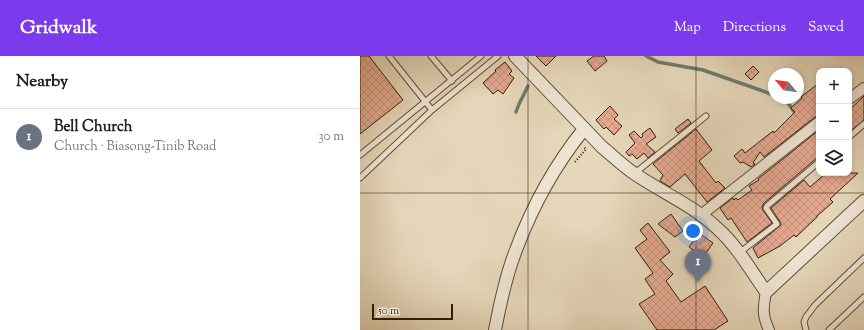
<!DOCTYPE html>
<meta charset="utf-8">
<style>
:root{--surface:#fff;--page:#f6f6f6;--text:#202124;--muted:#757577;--line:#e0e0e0;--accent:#7c3aed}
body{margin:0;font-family:"Sorts Mill Goudy",serif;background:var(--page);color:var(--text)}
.controls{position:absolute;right:12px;top:12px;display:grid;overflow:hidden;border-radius:8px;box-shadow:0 2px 6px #0003}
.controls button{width:36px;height:36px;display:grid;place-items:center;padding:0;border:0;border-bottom:1px solid var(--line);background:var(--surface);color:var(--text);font:20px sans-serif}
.compass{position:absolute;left:408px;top:12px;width:36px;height:36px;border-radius:50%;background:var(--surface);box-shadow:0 2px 6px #0003;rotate:299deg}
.scale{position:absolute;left:12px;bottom:10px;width:81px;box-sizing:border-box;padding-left:4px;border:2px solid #331e0a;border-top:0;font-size:11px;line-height:14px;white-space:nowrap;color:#331e0a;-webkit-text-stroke:3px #eee4d2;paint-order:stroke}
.you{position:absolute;left:333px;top:175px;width:14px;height:14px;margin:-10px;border:3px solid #fff;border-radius:50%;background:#1a73e8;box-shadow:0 0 0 6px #1a73e833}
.badge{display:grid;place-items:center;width:26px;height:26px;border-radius:50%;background:var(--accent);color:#fff;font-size:13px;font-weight:700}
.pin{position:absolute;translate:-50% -33px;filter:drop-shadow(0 1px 2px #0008)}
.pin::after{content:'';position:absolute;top:21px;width:14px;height:12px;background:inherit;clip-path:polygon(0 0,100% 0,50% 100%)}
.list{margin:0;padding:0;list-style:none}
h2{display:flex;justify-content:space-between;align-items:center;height:52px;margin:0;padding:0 16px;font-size:17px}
h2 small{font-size:13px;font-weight:400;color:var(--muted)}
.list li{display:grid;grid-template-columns:26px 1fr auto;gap:12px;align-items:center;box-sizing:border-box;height:56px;padding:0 16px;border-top:1px solid var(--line)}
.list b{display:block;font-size:15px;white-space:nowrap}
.list p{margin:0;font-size:13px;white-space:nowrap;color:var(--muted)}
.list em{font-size:13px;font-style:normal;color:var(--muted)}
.icon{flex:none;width:22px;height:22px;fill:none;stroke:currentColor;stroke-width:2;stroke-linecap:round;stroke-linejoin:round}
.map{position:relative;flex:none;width:504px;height:274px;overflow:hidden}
header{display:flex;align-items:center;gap:24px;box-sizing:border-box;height:56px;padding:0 20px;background:var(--accent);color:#fff}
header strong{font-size:19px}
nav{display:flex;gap:22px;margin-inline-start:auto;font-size:14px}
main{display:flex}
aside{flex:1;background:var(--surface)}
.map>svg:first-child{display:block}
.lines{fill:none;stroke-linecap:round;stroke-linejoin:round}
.stream{stroke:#6e7b6c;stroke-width:3.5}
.building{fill:url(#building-cross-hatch);stroke:#331e0a}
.service-casing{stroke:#604c36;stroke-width:7}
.minor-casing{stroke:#604c36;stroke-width:12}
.tertiary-casing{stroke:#604c36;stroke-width:14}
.path{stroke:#331e0a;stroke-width:2;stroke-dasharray:1 2;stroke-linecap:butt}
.service{stroke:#eee4d2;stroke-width:5}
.minor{stroke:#eee4d2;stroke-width:10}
.tertiary{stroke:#eee4d2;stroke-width:12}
.grid{fill:none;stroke:#331e0a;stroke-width:1;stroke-opacity:0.55}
</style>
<header>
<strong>Gridwalk</strong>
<nav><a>Map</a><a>Directions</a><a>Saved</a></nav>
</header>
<main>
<aside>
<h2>Nearby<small></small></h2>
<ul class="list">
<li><span class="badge" style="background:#6b7280">1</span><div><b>Bell Church</b><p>Church · Biasong-Tinib Road</p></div><em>30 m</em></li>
</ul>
</aside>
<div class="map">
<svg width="504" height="274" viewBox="0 0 504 274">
<defs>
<pattern id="building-cross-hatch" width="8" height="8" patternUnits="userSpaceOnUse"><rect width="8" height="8" fill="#e4a990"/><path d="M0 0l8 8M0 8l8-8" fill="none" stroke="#c4917b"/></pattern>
</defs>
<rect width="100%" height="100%" fill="#e5d6b9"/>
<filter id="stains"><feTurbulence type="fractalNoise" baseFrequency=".005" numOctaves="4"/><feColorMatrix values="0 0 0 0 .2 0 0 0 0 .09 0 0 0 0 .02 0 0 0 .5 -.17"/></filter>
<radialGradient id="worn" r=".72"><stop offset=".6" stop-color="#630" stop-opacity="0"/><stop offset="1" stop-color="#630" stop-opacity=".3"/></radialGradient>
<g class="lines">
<path class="stream" d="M286 0 298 6 343 14 414 39
M421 42 428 47 437 60
M156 56 159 48 168 30"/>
</g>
<path class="building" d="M0 0H9L43 44 0 78Z
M176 0H196L186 10Z
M234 0H244L247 5 235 15 227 5Z
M145 6 152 15 149 18 154 22 143 38 138 34 133 38 123 27 136 15 135 14Z
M393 10 399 16 391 24 385 18Z
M459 27V60L455 61 404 101 400 96 393 107 395 108 391 111 383 106 380 107 374 100 382 93 385 97 413 75 414 77 435 56 431 52 442 42 441 41Z
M504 40V64L489 76V54Z
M250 50 258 59 254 63 262 70 254 79 246 71 244 73 236 64Z
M328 63 331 67 318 77 315 73Z
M290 72 296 81 286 88 295 96 288 102 284 97 277 103 272 98 269 100 266 96 275 87 269 79 274 75 281 82 283 80 282 78Z
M336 73 352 94 339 105 356 127 358 125 365 132 347 146 325 118 310 131 300 125 303 119 293 108Z
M459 74V100L404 147 402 151 403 154 412 167 387 186 371 162 368 164 360 152 373 142 374 144 376 142 378 144 392 134 389 130 399 124 398 123Z
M466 117H498L470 143 473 146 457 160V161L436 181 434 179 420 190 398 202 393 192 421 169 420 166 411 152 444 124 450 131Z
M311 158 323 175 315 181 298 168Z
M288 167 310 196 300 204 313 218 306 225 321 246 345 230 368 265 354 274H297L279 248 295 238 285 223 293 217 275 192 287 183 280 174Z
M339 177 353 187 343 201 329 191Z"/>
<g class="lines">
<g class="service-casing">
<path id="service" d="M29 0 72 54
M71 0 92 25
M489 81 504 68
M0 99 121 0
M275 117 346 60
M0 122 72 54 138 0
M379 197 417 168 406 152 407 150 459 106
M446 274 444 266 446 261 455 249 504 202
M469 274 504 241"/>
</g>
<g class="minor-casing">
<path id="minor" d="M489 43 504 32
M341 159 459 66
M406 236C403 252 402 259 409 274"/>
</g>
<g class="tertiary-casing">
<path id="tertiary" d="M155 0 242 91C253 100 263 110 275 118 303 137 334 150 358 173 378 191 391 215 406 236L504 145
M135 274C140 248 146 219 156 194 172 151 195 109 224 73"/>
</g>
<path class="path" d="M215 106 226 93 224 91"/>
<use href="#service" class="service"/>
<use href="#minor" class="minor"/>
<use href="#tertiary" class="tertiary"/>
</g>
<path class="grid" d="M168 0V274M336 0V274M0 137H504"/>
<rect width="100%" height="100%" filter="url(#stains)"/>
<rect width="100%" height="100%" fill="url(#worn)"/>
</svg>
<div class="controls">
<button>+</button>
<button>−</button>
<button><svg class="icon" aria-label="layers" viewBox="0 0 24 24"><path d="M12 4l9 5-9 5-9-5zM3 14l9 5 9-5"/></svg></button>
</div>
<svg class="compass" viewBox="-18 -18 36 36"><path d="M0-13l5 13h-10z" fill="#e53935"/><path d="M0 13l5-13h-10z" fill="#757577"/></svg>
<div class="scale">50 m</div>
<div class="you"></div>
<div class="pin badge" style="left:338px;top:226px;background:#6b7280">1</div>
</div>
</main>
